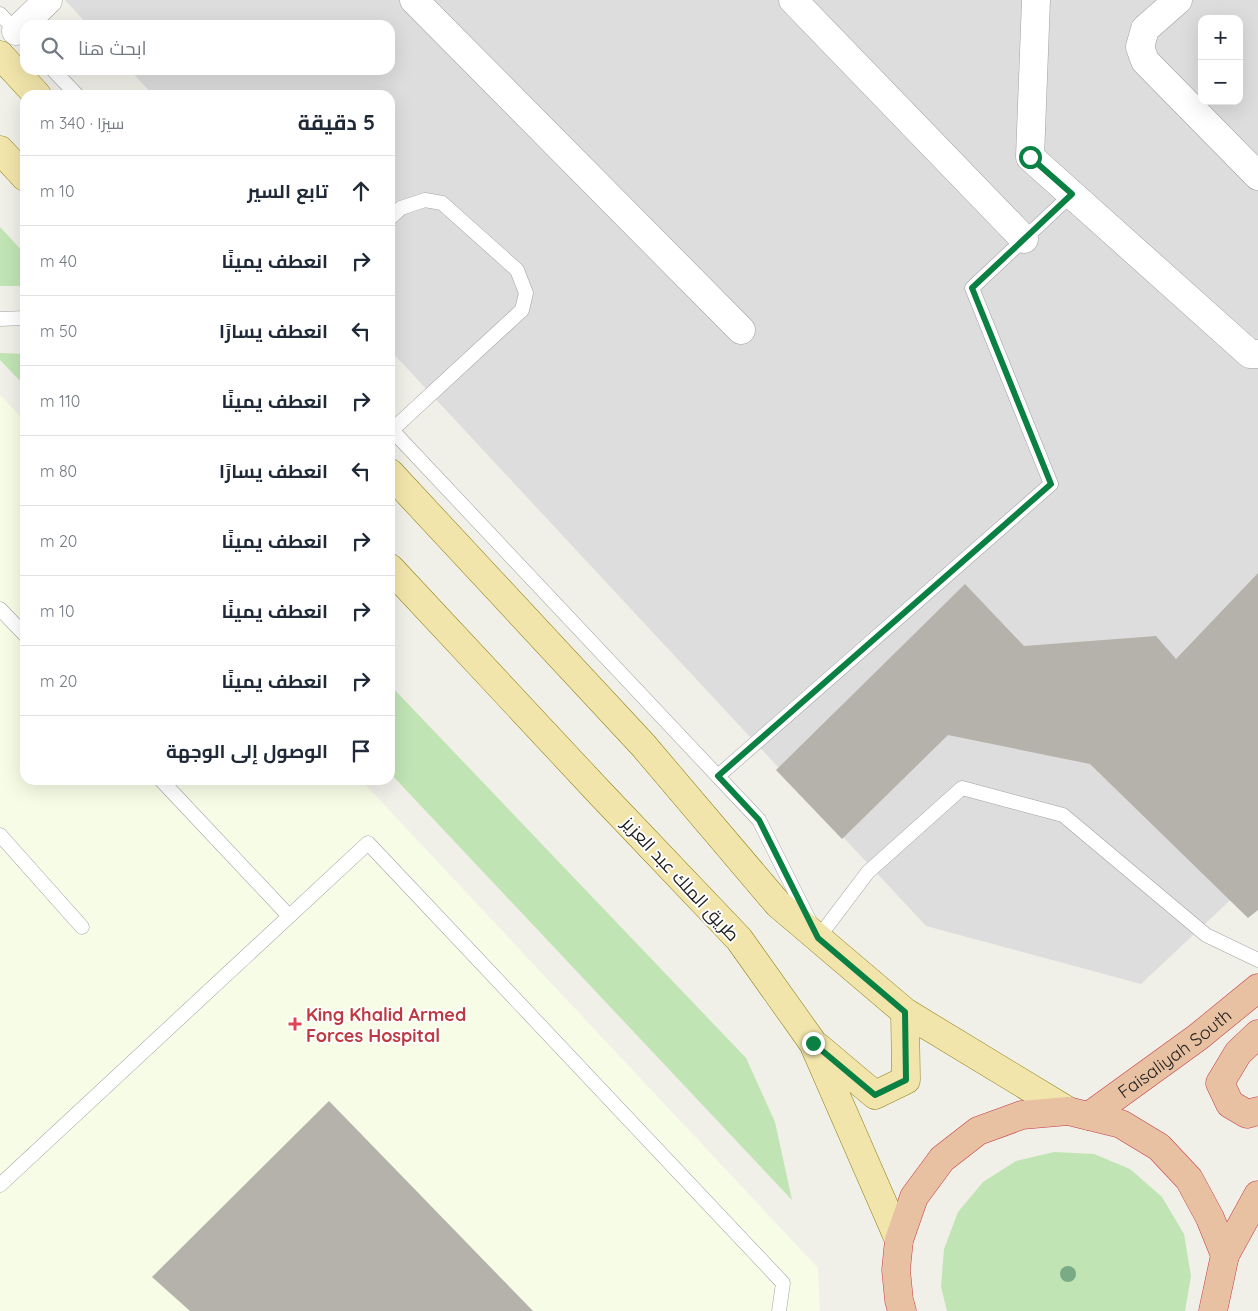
<!DOCTYPE html>
<html lang="ar">
<meta charset="utf-8">
<style>
:root{--surface:#fff;--page:#f2f2f3;--text:#1f2937;--muted:#747a83;--line:#e0e1e3}
body{margin:0;font-family:Quicksand,Cairo,sans-serif;background:var(--page);color:var(--text);direction:rtl}
.controls{position:absolute;right:15px;top:15px;display:grid;overflow:hidden;border-radius:10px;box-shadow:0 5px 20px #0002}
.controls button{width:45px;height:45px;display:grid;place-items:center;padding:0;border:0;border-bottom:1px solid var(--line);background:var(--surface);color:var(--text);font:25px sans-serif}
.stop{position:absolute;width:15px;height:15px;margin:-11px;border:4px solid #0b8043;border-radius:50%;background:#fff}
.stop.end{background:#0b8043;border-color:#fff;box-shadow:0 1px 5px #0008}
.list{margin:0;padding:0;list-style:none}
h2{display:flex;justify-content:space-between;align-items:center;height:65px;margin:0;padding:0 20px;font-size:21px}
h2 small{font-size:16px;font-weight:400;color:var(--muted)}
.list li{display:grid;grid-template-columns:32px 1fr auto;gap:15px;align-items:center;box-sizing:border-box;height:70px;padding:0 20px;border-top:1px solid var(--line)}
.list b{display:block;font-size:19px;white-space:nowrap}
.list em{font-size:16px;font-style:normal;color:var(--muted)}
.icon{flex:none;width:28px;height:28px;fill:none;stroke:currentColor;stroke-width:2;stroke-linecap:round;stroke-linejoin:round}
.map{position:relative;flex:none;width:1258px;height:1311px;overflow:hidden;direction:ltr}
.search{position:absolute;background:var(--surface);box-shadow:0 5px 20px #0002;left:20px;top:20px;width:375px;height:55px;display:flex;align-items:center;gap:12px;box-sizing:border-box;padding:0 18px;border-radius:15px;color:var(--muted);font-size:19px}
.panel{position:absolute;background:var(--surface);box-shadow:0 5px 20px #0002;left:20px;top:90px;width:375px;height:695px;border-radius:15px;direction:rtl}
.map>svg:first-child{display:block}
.residential{fill:#dedddd;fill-rule:evenodd}
.education{fill:#f6fce5}
.grass{fill:#c0e4b4}
.building{fill:#b5b2ab}
.lines{fill:none;stroke-linecap:round;stroke-linejoin:round}
.service-casing{stroke:#a1a1a1;stroke-width:15}
.minor-casing{stroke:#a1a1a1;stroke-width:29}
.primary-casing{stroke:#8b8111;stroke-width:29}
.trunk-casing{stroke:#c83b48;stroke-width:29}
.service{stroke:#fff;stroke-width:14}
.minor{stroke:#fff;stroke-width:28}
.primary{stroke:#f2e5ab;stroke-width:28}
.trunk{stroke:#e8c1a2;stroke-width:28}
.tree{fill:#7aab87}
.route{stroke:#0b8043;stroke-width:6}
.health-dot{fill:#e0444e;stroke:#fff;stroke-width:2}
.labels{text-anchor:middle;dominant-baseline:central;stroke-width:4;stroke-linejoin:round;paint-order:stroke}
.street-label{font-size:18px;fill:#202020;stroke:#fff}
.health-label{font-size:18px;font-weight:bold;fill:#be3a42;stroke:#fff;text-anchor:start}
</style>
<div class="map">
<svg width="1258" height="1311" viewBox="0 0 1258 1311">
<rect width="100%" height="100%" fill="#f0efe8"/>
<path class="residential" d="M65 0H1258V874L1141 984 926 926 390 350V95H153L130 70H390V25H88ZM1202 19H1239V101H1202Z"/>
<path class="education" d="M0 395 25 421V780H361L818 1268 820 1311H0Z"/>
<path class="grass" d="M0 227 25 254V286H0Z
M0 353 25 354V386L0 360Z
M390 685 746 1058 775 1122 792 1200 390 773Z
M1054 1152 1094 1154 1130 1169 1162 1197 1184 1234 1191 1276 1185 1311H947L941 1287 944 1249 958 1212 983 1182 1016 1161Z"/>
<path class="building" d="M1258 573V910L1248 918 1090 764 948 735 842 839 776 770 965 584 1024 646 1156 636 1176 659Z
M329 1101 533 1311H190L152 1277Z"/>
<g class="lines">
<g class="service-casing">
<path id="service" d="M0 14 19 34
M53 70 77 95
M390 218 401 208 425 200 442 203 517 270 526 293 522 310 392 430
M0 319 25 318
M390 428 759 820 818 938 868 872 962 788 1063 815 1206 935 1258 960
M0 609 25 635
M718 776 1051 484 972 288 1072 194
M161 780 289 916
M0 835 82 927
M0 1185 368 843 783 1283 779 1311"/>
</g>
<g class="minor-casing">
<path id="minor" d="M414 0 741 330
M793 0 1024 239
M1036 0 1030 157 1250 354H1258
M1178 0 1145 29 1140 47 1145 61 1258 176
M16 31 48 0"/>
</g>
<g class="primary-casing">
<path id="primary" d="M0 55 37 95
M0 150 25 177
M390 473 643 745 778 904 905 1012 1068 1111
M390 568 599 792 739 939 813 1043 899 1240
M818 1047 875 1095 906 1080 905 1012"/>
</g>
<g class="trunk-casing">
<g id="trunk">
<path d="M1258 1034 1238 1053 1220 1083 1230 1104 1247 1114 1258 1111"/>
<path id="s1" d="M1089 1116 1198 1037 1258 988"/>
<path d="M1225 1255 1258 1195"/>
<path d="M902 1311 899 1300 896 1270 899 1240 914 1197 942 1159 978 1131 1022 1115 1068 1111 1121 1124 1159 1147 1189 1179 1210 1218 1225 1255 1213 1311"/>
</g>
</g>
<use href="#service" class="service"/>
<use href="#minor" class="minor"/>
<use href="#primary" class="primary"/>
<use href="#trunk" class="trunk"/>
</g>
<circle class="tree" cx="1068" cy="1274" r="8"/>
<g class="lines">
<path class="route" d="M813 1043 875 1095 906 1080 905 1012 818 938 759 820 718 776 1051 484 972 288 1072 194 1030 157"/>
</g>
<path class="health-dot" d="M292.5 1016.5h5v5h5v5h-5v5h-5v-5h-5v-5h5z"/>
<g class="labels">
<g class="street-label">
<text transform="translate(681 879) rotate(47)">طريق الملك عبد العزيز</text>
<text stroke="none"><textPath href="#s1" startOffset="106">Faisaliyah South</textPath></text>
</g>
<g class="health-label">
<text x="306" y="1014">King Khalid Armed<tspan x="306" dy="21">Forces Hospital</tspan></text>
</g>
</g>
</svg>
<div class="controls">
<button>+</button>
<button>−</button>
</div>
<div class="stop" style="left:1030px;top:157px"></div>
<div class="stop end" style="left:813px;top:1043px"></div>
<div class="search"><svg class="icon" aria-label="search" viewBox="0 0 24 24"><circle cx="10" cy="10" r="6"/><path d="M15 15l6 6"/></svg>ابحث هنا</div>
<section class="panel">
<h2>5 دقيقة<small>سيرًا · 340 m</small></h2>
<ul class="list">
<li><svg class="icon" aria-label="ahead" viewBox="0 0 24 24"><path d="M12 20V5M6 11l6-6 6 6"/></svg><div><b>تابع السير</b></div><em>10 m</em></li>
<li><svg class="icon" aria-label="right" viewBox="0 0 24 24"><path d="M7 20v-9h11M14 6l5 5-5 5"/></svg><div><b>انعطف يمينًا</b></div><em>40 m</em></li>
<li><svg class="icon" aria-label="left" viewBox="0 0 24 24"><path d="M17 20v-9H6M10 6l-5 5 5 5"/></svg><div><b>انعطف يسارًا</b></div><em>50 m</em></li>
<li><svg class="icon" aria-label="right" viewBox="0 0 24 24"><path d="M7 20v-9h11M14 6l5 5-5 5"/></svg><div><b>انعطف يمينًا</b></div><em>110 m</em></li>
<li><svg class="icon" aria-label="left" viewBox="0 0 24 24"><path d="M17 20v-9H6M10 6l-5 5 5 5"/></svg><div><b>انعطف يسارًا</b></div><em>80 m</em></li>
<li><svg class="icon" aria-label="right" viewBox="0 0 24 24"><path d="M7 20v-9h11M14 6l5 5-5 5"/></svg><div><b>انعطف يمينًا</b></div><em>20 m</em></li>
<li><svg class="icon" aria-label="right" viewBox="0 0 24 24"><path d="M7 20v-9h11M14 6l5 5-5 5"/></svg><div><b>انعطف يمينًا</b></div><em>10 m</em></li>
<li><svg class="icon" aria-label="right" viewBox="0 0 24 24"><path d="M7 20v-9h11M14 6l5 5-5 5"/></svg><div><b>انعطف يمينًا</b></div><em>20 m</em></li>
<li><svg class="icon" aria-label="arrive" viewBox="0 0 24 24"><path d="M6 21V4h12l-3 4 3 4H6"/></svg><div><b>الوصول إلى الوجهة</b></div></li>
</ul>
</section>
</div>
